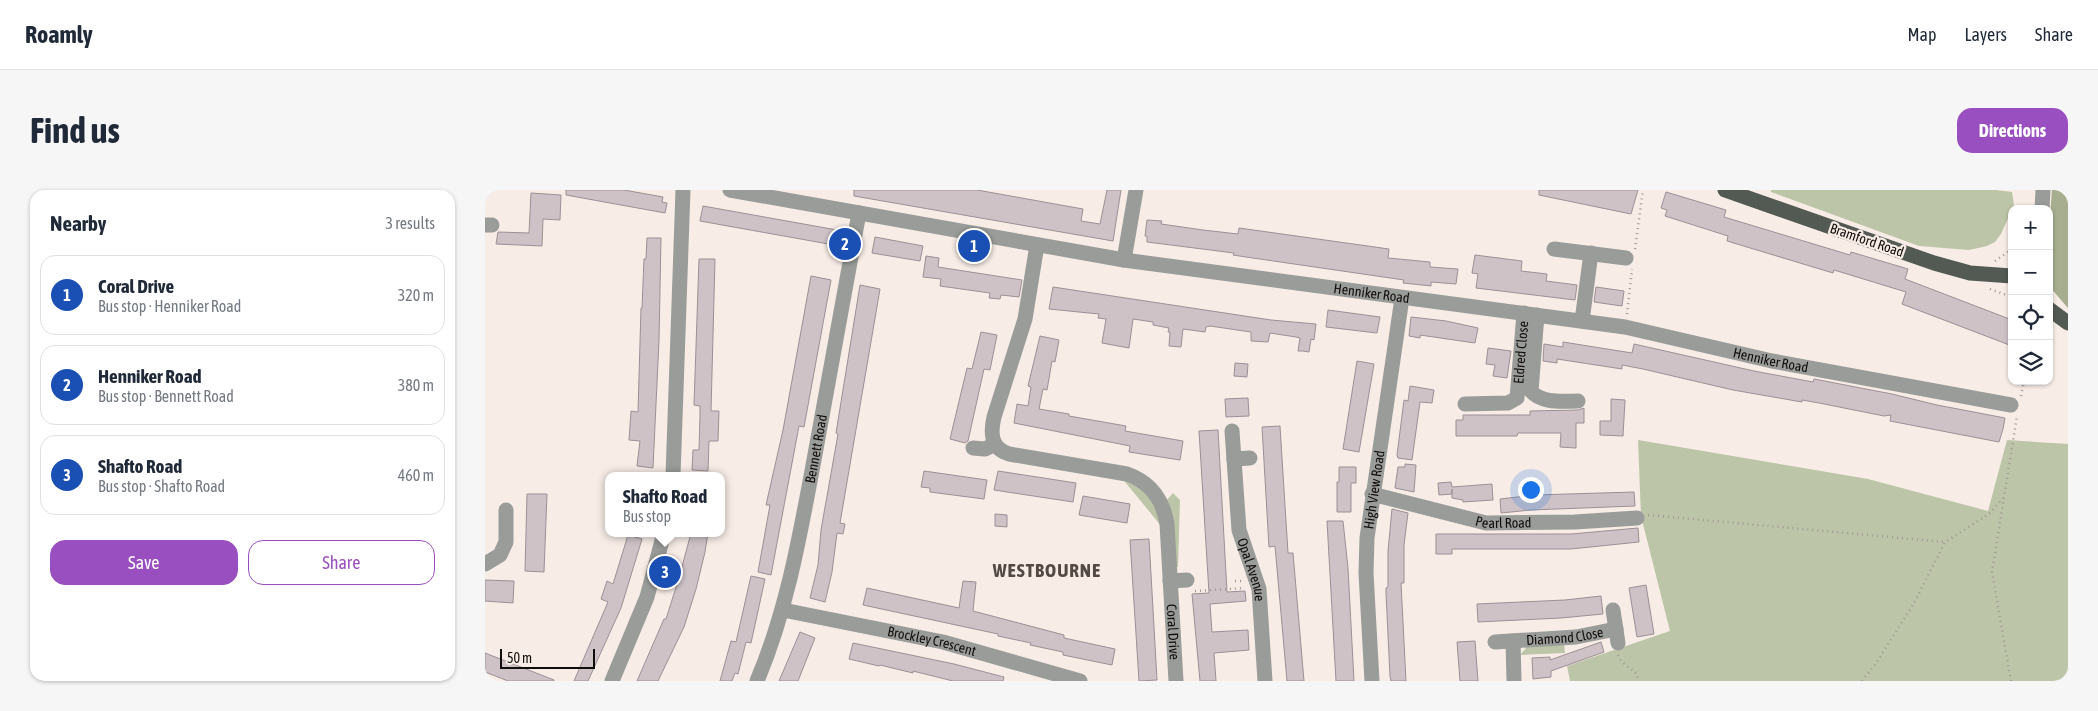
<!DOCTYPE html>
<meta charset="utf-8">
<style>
:root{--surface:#fff;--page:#f6f6f7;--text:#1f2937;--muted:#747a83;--line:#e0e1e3;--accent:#9a4fc1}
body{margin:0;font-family:"Asap Condensed",sans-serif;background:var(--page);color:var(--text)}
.controls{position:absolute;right:15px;top:15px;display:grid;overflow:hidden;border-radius:10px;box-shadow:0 1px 4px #0004}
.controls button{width:45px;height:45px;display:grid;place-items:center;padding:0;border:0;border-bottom:1px solid var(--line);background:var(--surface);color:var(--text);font:25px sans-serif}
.scale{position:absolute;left:15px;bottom:12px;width:95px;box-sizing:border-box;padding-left:5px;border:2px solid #110d0b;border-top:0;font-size:14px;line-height:18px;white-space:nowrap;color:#110d0b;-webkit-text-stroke:4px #f7ece6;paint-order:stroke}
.you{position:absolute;left:1045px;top:299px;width:18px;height:18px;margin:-12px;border:4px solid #fff;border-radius:50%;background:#1a73e8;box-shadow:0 0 0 8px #1a73e833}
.badge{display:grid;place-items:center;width:32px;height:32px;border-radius:50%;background:var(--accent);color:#fff;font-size:16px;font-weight:700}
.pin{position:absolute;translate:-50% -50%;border:2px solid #fff;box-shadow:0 1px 5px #0006}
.popup{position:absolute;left:120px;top:282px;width:120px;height:65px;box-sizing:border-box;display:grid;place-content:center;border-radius:10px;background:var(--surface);filter:drop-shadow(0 1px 4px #0005);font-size:16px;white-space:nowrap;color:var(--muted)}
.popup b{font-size:19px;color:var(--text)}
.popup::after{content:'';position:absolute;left:50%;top:100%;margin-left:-10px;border:10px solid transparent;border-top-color:var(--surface)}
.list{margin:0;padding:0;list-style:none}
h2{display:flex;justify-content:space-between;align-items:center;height:65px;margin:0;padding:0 20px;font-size:21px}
h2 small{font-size:16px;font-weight:400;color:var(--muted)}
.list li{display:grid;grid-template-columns:32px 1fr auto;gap:15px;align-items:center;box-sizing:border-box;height:80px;margin:0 10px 10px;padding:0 10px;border:1px solid var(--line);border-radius:15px}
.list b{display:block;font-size:19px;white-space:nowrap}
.list p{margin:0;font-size:16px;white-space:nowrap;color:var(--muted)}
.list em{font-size:16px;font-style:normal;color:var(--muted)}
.actions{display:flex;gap:10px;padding:15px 20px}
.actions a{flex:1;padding:11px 0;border:1px solid var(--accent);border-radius:15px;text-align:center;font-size:18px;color:var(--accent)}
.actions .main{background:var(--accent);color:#fff}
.icon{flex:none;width:28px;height:28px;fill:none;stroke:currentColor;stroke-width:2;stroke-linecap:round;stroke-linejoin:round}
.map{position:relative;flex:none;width:1583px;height:491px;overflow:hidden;border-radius:15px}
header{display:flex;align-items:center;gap:30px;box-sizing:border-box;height:70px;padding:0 25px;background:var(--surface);border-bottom:1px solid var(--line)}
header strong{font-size:24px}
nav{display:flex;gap:28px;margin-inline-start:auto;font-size:18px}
.intro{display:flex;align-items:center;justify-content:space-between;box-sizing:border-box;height:120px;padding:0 30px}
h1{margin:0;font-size:35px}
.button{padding:12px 22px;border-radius:15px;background:var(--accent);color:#fff;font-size:18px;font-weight:700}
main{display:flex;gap:30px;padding:0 30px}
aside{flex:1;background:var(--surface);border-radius:15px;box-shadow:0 1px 4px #0004}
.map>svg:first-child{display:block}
.green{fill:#bdc5a8}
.forest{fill:#a6ae8f}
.building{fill:#cec2c7;stroke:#9b9095}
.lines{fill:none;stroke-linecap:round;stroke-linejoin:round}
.path{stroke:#a19894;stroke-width:2.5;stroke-dasharray:1 4;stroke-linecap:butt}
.minor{stroke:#999c99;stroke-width:15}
.major{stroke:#535a53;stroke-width:15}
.labels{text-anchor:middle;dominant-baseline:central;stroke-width:4.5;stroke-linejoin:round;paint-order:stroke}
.street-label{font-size:14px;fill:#110d0b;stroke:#f7ece6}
.district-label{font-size:19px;font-weight:bold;letter-spacing:1px;fill:#524944;stroke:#f7ece6}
</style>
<header>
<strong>Roamly</strong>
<nav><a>Map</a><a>Layers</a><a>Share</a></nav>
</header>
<div class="intro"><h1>Find us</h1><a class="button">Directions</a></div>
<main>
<aside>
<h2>Nearby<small>3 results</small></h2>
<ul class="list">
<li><span class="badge" style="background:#1a4fb4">1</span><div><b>Coral Drive</b><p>Bus stop · Henniker Road</p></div><em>320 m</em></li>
<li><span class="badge" style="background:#1a4fb4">2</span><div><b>Henniker Road</b><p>Bus stop · Bennett Road</p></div><em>380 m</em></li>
<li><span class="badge" style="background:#1a4fb4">3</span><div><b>Shafto Road</b><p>Bus stop · Shafto Road</p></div><em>460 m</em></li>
</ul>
<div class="actions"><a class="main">Save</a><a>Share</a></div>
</aside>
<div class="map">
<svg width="1583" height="491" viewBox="0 0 1583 491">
<rect width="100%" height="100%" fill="#f7ece6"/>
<path class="green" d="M1286 0H1511L1527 2 1529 15 1516 44 1510 52 1502 56 1484 60 1434 56 1286 2Z
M1153 250 1383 289 1503 321 1522 250 1583 254V491H1085L1082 476 1185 441 1156 326Z
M636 287C662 297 668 311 677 337Z
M688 303 695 310 693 377H689L681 311Z
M1079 453 1080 463 1035 465 1042 457Z"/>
<path class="forest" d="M1567 0H1583V118L1564 96V40Z"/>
<path class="building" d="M81 0H139L178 7 177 12 182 13 180 23 81 5Z
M369 0H492L598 19 596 31 615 34 622 0H636L628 51 369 6Z
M1054 0H1153L1146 24 1054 5Z
M1181 2 1241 20 1239 27 1365 65 1366 62 1423 79 1420 89 1527 130V156L1417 114 1421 102 1349 80 1348 83 1242 51 1243 46 1180 26 1182 20 1176 18Z
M46 3 76 5 75 30 58 29 57 56 11 54 13 42 44 43Z
M218 16 352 40 349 55 215 31Z
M662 30 677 31 676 34 718 40 753 44 754 38 904 59 903 68 945 72V77L973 79 971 94 946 92V96L918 93 919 90 761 67 748 65 749 63 662 52V46H660Z
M390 47 438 56 435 71 387 63Z
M162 48H176L174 150 168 278 152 276 155 251 144 250 146 221 153 222 156 118H157L159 69H161Z
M990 65 1037 71 1036 81 1062 84 1061 91 1092 95 1090 110 991 98 993 84 987 83Z
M441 66 454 68 453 77 537 90 534 107 516 105 515 109 504 108 505 103 455 96 456 89 438 87Z
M214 69H230L226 221H234L233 251H224L223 281 207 280 208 260H214L215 226V216L209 215Z
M326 86 346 90 319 237 314 236 286 385 273 382 285 315H281L298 240Z
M375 95 395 99 355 333 360 334 358 344 352 343 347 382 340 412 325 408 333 375 336 340 353 244 351 243Z
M568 97 786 130 831 134 829 150 826 149 824 162 818 161H813L815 148 811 147 785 143 783 152 766 151V142L725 136 721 137 720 142 698 139 696 157 684 156 685 142H683L684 138 668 135V132L648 129 644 158 617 153 621 129 613 128 614 124 564 119Z
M1111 97 1139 101 1137 116 1109 112Z
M843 120 895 127 892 143 841 137Z
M926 127 961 131 993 138 990 153 935 145V148L924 146Z
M496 142 512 145 505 180 499 179 483 251 480 253 465 249 482 178 487 179Z
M555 146 574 150 570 172 567 171 562 200 558 199 554 219 584 224V226L641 236 640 241 698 251 695 270 644 262 645 256 529 233 532 214 543 216 546 197 543 196Z
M1078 152 1147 163 1149 154 1269 181 1328 192 1329 189 1407 204 1452 215 1520 228 1518 239 1514 252 1405 231 1406 225 1399 226 1334 213 1317 210V212L1248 200 1158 179 1137 175V179L1072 169V173L1058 171 1059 154 1078 157Z
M1003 158 1026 161 1022 188 1008 186 1010 175 1001 174Z
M872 171 889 174 874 262 858 259Z
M750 173 763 174 762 187 749 186Z
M925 196 949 200 947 213 935 212 927 270 913 268 912 265 919 210 923 211Z
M763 208 764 226 741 227 740 209Z
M1126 209 1140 210 1138 246 1115 245V231H1126Z
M1099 218V233H1091V258L1075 257 1076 243H1033L1032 246H971V230H978V225H1045V221L1093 220Z
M795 236 803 363H808L819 491H802L790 356 784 357 777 237Z
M733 240 742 402 760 401 761 411 725 414 727 442 763 440 764 460 729 463 731 491H715L707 404 724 403 714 241Z
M920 274 931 275 929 302 910 298 913 277H920Z
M854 277H871V293H866V322H852V292H854Z
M439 281 502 290 499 309 445 302V298L436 297Z
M513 281 591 293 588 312 509 300Z
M966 292 967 297 1007 294 1008 310 978 312V310L967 308V299V304L954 305 953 293Z
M1149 302 1150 316 1046 320 1016 323 1015 309 1050 305Z
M42 304H62L59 382 40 381Z
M598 306 645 314 642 333 594 325Z
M907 319 923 323 919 355V393H916L921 491H906L905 486 901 403V398L903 397V361Z
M510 324 522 325V337L510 336Z
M842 331H858L863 378 869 491H851Z
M1153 338 1154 352 1086 359H967V364H951V344H1086Z
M206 343H223L220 362 211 399 199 437 173 491H152L179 429H181L194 388Z
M143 345 157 349 136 418 103 491H89L123 412 116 409 122 391 128 394Z
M664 349 672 490 654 491 645 350Z
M266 386 280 389 266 453 261 452 253 484 250 483 247 491H235L246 451 251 452Z
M0 390 29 391 28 413 0 411Z
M478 391 491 392 488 421 579 445V448L630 459 627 475 578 465V462L545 455 546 453 513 446V444L378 415 382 398 474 418Z
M1161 395 1169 444 1152 447 1144 398Z
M1116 406 1118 424 1076 428 993 432 992 414 1080 410Z
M315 442 330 448 313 491H294Z
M990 451 993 491H975L972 452Z
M1116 452 1119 462 1066 481V487L1048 489 1047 468 1065 467V470Z
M368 453 469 474 519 487 518 491H468L428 481V483L395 475 394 476 364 469Z
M0 463 69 490V491H23L18 489 0 482Z"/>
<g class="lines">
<path class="path" d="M1150 59 1158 0
M1510 71 1527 59
M1505 99 1527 107
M1142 124 1147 79
M1536 206 1539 191
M1163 325 1460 352
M750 391H758
M710 401 760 398
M1133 465 1136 471 1152 484 1153 491
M1377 491 1392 472 1429 413 1460 352 1504 324 1518 308
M1526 491 1507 382 1532 226"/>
<g class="minor">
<path id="s1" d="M245 0 639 70 1140 137 1287 171 1526 215"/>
<path d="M1557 19 1558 0"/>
<path d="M0 35H7"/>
<path id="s2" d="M552 55 540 129 509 227C505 244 506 258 524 264L642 284C665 292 678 310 682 334L691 491"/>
<path d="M1069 59 1141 68"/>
<path d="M639 70 651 0"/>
<path d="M1052 125 1046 201C1057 214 1078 211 1093 211"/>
<path d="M1097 131 1106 63"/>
<path id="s3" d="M980 214 1023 213 1032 208 1039 123"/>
<path id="s4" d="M747 241 754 340 774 399 780 491"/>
<path d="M488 258 500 259 510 254"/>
<path d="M749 269 765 268"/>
<path d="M188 286 198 0"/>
<path id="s5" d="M887 304 1001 333 1090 332 1152 328"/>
<path d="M0 374 15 365 21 352V320"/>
<path d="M685 391 702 390"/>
<path id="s6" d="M298 420 458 452 595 491"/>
<path d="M1128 420 1133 453"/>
<path d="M1028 451 1029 491"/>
<path id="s7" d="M1010 452 1091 447 1131 439"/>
<path d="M127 491 162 407 179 343"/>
<path id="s8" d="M272 491C302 420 315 345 329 270 344 188 359 105 374 23"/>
<path id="s9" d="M887 491 881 383 882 348 917 108"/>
</g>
<path class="major" d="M1240 0 1449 73 1485 83 1527 86
M1564 119 1583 133"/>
</g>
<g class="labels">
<g class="street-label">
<text transform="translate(1382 50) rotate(19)">Bramford Road</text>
<text stroke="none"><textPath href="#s1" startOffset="650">Henniker Road</textPath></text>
<text stroke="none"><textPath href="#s3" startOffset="99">Eldred Close</textPath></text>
<text stroke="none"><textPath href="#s1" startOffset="1055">Henniker Road</textPath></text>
<text stroke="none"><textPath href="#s8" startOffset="240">Bennett Road</textPath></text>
<text stroke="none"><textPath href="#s9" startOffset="192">High View Road</textPath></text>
<text stroke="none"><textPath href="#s5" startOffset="135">Pearl Road</textPath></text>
<text stroke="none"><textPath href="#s4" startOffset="141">Opal Avenue</textPath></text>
<text stroke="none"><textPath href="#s2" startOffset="518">Coral Drive</textPath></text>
<text stroke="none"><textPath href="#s7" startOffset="70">Diamond Close</textPath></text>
<text stroke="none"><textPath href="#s6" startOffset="152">Brockley Crescent</textPath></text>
</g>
<g class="district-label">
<text x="562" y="380">WESTBOURNE</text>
</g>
</g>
</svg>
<div class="controls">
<button>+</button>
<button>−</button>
<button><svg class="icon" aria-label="locate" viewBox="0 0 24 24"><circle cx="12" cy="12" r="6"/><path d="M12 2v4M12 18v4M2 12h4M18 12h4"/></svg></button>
<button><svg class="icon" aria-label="layers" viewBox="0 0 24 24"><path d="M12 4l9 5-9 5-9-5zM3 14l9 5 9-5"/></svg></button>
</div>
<div class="scale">50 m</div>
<div class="you"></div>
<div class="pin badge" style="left:489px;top:56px;background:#1a4fb4">1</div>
<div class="pin badge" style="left:360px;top:54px;background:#1a4fb4">2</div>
<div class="pin badge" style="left:180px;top:382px;background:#1a4fb4">3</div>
<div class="popup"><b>Shafto Road</b>Bus stop</div>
</div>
</main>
